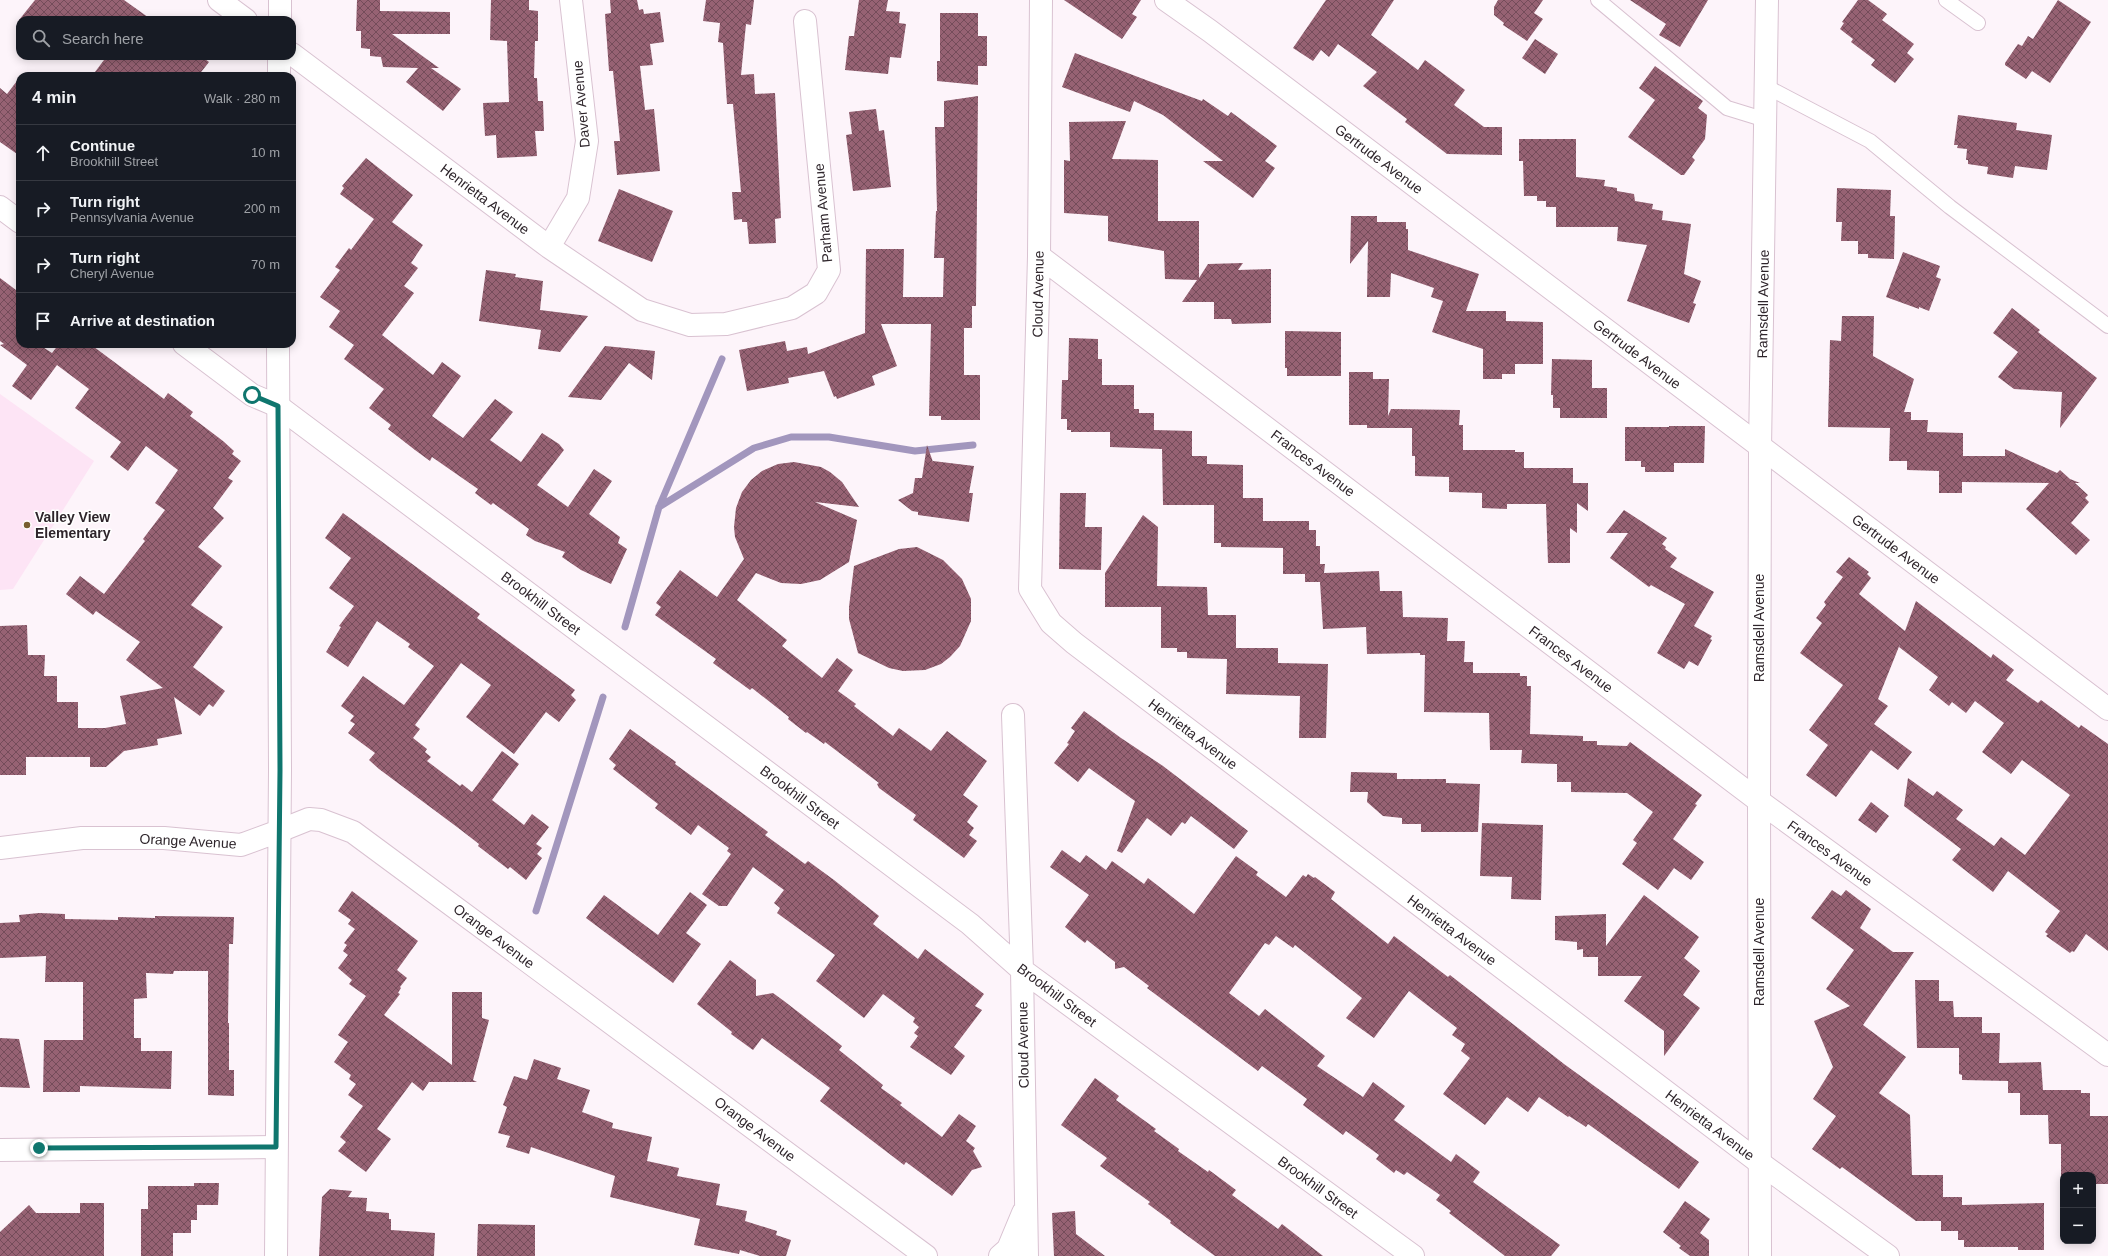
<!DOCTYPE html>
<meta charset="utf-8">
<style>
:root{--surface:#171b24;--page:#242831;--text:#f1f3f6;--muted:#9ea1a6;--line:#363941}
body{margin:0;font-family:Helvetica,sans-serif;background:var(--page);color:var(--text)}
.controls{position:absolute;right:12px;bottom:12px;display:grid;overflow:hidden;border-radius:8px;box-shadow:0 2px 10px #0003}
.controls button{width:36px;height:36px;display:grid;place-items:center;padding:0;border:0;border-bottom:1px solid var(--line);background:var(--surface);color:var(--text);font:20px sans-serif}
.stop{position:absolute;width:12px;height:12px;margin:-9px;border:3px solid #0f766e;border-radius:50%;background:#fff}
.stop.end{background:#0f766e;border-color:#fff;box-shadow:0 1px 4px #0008}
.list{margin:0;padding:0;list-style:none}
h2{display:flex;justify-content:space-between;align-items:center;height:52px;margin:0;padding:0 16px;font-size:17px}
h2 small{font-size:13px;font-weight:400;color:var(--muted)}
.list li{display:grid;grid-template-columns:26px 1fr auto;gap:12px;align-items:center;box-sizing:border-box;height:56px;padding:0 16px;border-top:1px solid var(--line)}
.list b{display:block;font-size:15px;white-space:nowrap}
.list p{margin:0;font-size:13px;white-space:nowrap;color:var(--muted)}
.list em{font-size:13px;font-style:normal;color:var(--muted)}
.icon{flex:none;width:22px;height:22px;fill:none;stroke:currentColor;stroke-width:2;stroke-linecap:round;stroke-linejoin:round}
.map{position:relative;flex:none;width:2108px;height:1256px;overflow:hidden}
.search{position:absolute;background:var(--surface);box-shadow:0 2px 10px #0003;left:16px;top:16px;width:280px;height:44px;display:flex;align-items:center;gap:10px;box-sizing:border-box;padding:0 14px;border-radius:12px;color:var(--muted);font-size:15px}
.panel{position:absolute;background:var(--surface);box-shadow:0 2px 10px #0003;left:16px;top:72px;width:280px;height:276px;border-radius:12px}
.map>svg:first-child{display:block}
.built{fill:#fde4f5}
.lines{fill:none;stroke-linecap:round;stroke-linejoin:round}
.stream{stroke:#a296bd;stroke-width:7}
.building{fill:url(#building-cross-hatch)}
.lane-casing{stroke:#d9c2d1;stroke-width:16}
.street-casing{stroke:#d9c2d1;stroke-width:24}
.secondary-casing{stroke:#d9c2d1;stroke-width:24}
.lane{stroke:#fff;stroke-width:14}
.street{stroke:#fff;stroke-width:22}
.secondary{stroke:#fff;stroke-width:22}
.route{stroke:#0f766e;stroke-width:5}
.poi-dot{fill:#785f30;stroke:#fff;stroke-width:1.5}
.labels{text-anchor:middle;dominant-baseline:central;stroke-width:3;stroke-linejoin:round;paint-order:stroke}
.street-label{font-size:14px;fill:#2e252b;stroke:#fff}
.poi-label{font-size:14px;font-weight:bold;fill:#2e252b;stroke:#fff;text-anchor:start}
</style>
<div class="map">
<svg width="2108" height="1256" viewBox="0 0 2108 1256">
<defs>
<pattern id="building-cross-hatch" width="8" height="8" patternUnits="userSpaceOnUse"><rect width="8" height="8" fill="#966273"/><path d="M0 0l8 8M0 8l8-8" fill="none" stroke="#744c5a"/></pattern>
</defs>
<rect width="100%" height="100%" fill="#fdf4fa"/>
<path class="built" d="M0 394 94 461 13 589 0 590Z"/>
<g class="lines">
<path class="stream" d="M659 507 754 448 791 437H829L915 451 973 445
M625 627 659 507 722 359
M536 911 603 697"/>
</g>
<path class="building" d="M35 0H124L152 20H19Z
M357 0H380V11L450 12V34H392L439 68H431L461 89 443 111 406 82 418 68 383 67 381 57 370 56V49L361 48V31H356Z
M491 0H529V10L538 11V41H535L534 78H537L538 101H543L544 131H535L537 156 497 158 496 135 485 136 483 103 509 102 507 41 490 40Z
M610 0H637L639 10 643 9 644 14 660 12 664 42 650 44 653 65 640 66 645 110 654 109 660 171 617 175 614 141H620L613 71H609L605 14 611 13Z
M706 0H754L751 25 746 24 741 75 754 74 755 94 775 93 781 218 775 219 776 243 749 244 747 222H742V219L734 220 732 192H741L733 104H727L723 43 718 42 720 23 703 21Z
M859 0H888L886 11 900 12 899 23 906 24 901 58 890 57 888 74 845 70 849 36H854Z
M1064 0H1141L1132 14 1137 17 1122 39Z
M1326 0H1394L1371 35 1418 70 1425 60 1465 90 1454 105 1484 127H1502V155L1447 154 1405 122 1407 119 1363 86 1377 72 1338 44 1329 57 1321 50 1313 61 1293 48Z
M1498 0H1543L1534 13 1543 19 1527 41 1503 25 1504 23 1494 15V7Z
M1630 0H1708L1680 47 1659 35 1666 24Z
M1858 0H1868L1887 14 1882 20 1914 44 1907 53 1914 59 1895 83 1871 65 1875 60 1851 42 1853 39 1840 29 1844 23 1842 22Z
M2058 0 2091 22 2050 83 2032 71 2026 79 2005 65V63L2018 44 2022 46 2028 36 2033 39Z
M940 13H978V36H987V66H978V85L937 81V61H940Z
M1535 39 1558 54 1545 74 1522 58Z
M1075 53 1167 88 1202 101 1203 99 1228 116 1231 112 1277 146 1265 161 1275 168 1253 198 1203 161H1223L1163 115 1134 101 1130 112 1062 87Z
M107 56H201L209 62 198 76H92Z
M1655 66 1703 101 1698 108 1707 115 1705 139 1692 157 1695 160 1684 175H1681L1628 137 1655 100 1639 88Z
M20 77V156L0 142V88L7 94Z
M978 96 976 306H972V328H964V375H980V420H941V416H929L931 324H881L897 366 872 376 875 385 837 399 836 396 834 397 824 371 788 378 789 383 747 391 739 350 785 341 787 351 807 347 808 354 865 333 866 249H904L903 297H943L944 258H934L936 211H937L935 127H944V101Z
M876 109 879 131 884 130 891 187 853 191 846 135 852 134 849 112Z
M1958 115 2017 123 2016 130 2052 135 2047 170 2015 166 2013 178 1987 174 1988 167 1968 164V160H1966L1967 149 1957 148 1958 145H1954Z
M1126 121 1112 159 1158 160V221H1199V278L1208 264 1243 263 1238 270 1271 269V323L1232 324 1231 319H1214V302H1182L1197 280 1165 279 1164 251 1108 241V216L1064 213V160L1070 161 1069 122Z
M1519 139H1576V177L1605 180 1604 186 1617 188V191L1634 194 1635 201 1653 204 1652 209 1663 211 1662 220 1691 224 1684 274 1701 281 1693 303 1696 304 1689 323 1627 301 1647 245 1617 241 1618 227H1556V207H1546V201H1537V196H1524L1523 161H1519Z
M366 158 413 195 392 222 423 245 411 263 418 268 404 286 414 293 382 335 433 375 442 362 461 376 432 416 463 438 495 399 513 412 490 440 521 462 542 433 559 444 564 450 537 485 568 507 594 469 612 481 589 514 620 537 618 543 627 549 611 584 581 570 562 557 565 552 535 541 526 535 529 529 493 503 491 505 475 493 478 489 432 457 430 461 415 450 388 429 391 425 369 408 384 389 344 359 354 345 329 327 340 311 320 297 340 270 335 267 349 248 351 250 374 219 340 194 344 188 342 186Z
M1837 188 1891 190 1890 216H1895L1894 259 1868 258V254H1858V241H1841L1842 222H1836Z
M619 189 673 211 652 262 598 241Z
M1351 216H1377V222H1406V229H1408V250L1479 274 1466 311H1506V321L1543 322V364H1515V374H1502V379H1483V349L1432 332 1443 301 1431 297 1434 288 1391 273 1390 297H1367L1368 241 1350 264Z
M1903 252 1940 266 1936 277 1941 279 1929 311 1919 307V309L1886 297Z
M486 270 516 274 515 277 543 281 540 310 588 316 560 352 538 349 541 330 479 321Z
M0 278 20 293V344H38L52 353 59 344H90L164 399 168 393 193 412 190 416 223 441 234 451 232 454 241 461 228 478 233 481 213 508 224 518 198 547 222 566 191 605 223 627 193 667 225 691 213 707 209 704 200 716 174 697 182 734 157 739 158 745 124 751 106 767H90V757H26V775H0V626L27 625 28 655H45L44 676H57V702H78V728H105L126 724 120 696 163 688 126 660 140 642 96 611 93 615 66 594 80 576 104 594 145 541 143 539 165 510 155 503 178 470 146 446 128 471 110 457 121 442 75 408 89 389 57 365 31 400 12 386 27 365 0 345 4 344 0 341Z
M2012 308 2040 330 2038 332 2097 378 2060 428 2062 392 2014 389 1998 377 2018 352 1993 333Z
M1842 316H1874L1873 356 1914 379 1904 412H1911V420H1928L1927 432 1963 433V456H2005V449L2057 473 2060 470 2070 479 2080 483H2075L2088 495 2085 498 2089 502 2071 523 2090 540 2076 555 2026 509 2049 483 1962 482V493H1939V471L1907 470V461H1889L1890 428 1828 427 1830 340 1841 341Z
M1285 331 1341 332V376H1287V368H1285Z
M1069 338 1098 339V359H1102V385H1134V409H1139V413H1154V430L1192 431V456H1207V464L1243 465V498H1263V521H1309V530H1316V546H1320V564H1325L1324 573 1379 571 1380 591H1402L1403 617 1448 618 1447 641H1465L1464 662H1473V673H1520V676H1527V686H1531L1530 734 1583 736V741H1597V745L1627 746 1630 742 1702 795 1695 804 1697 805 1673 839 1704 862 1691 880 1674 868 1658 890 1622 864 1637 843 1633 840 1653 812 1627 793 1571 792V782H1557V764L1521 763 1522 750H1490L1489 713 1424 712 1425 655H1420V653L1367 654 1366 627 1323 629 1320 582H1305V574H1283V548L1221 547V543H1214V505H1163L1162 449 1110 447V432H1071V430H1067V419H1061L1062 380H1068Z
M605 346 655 351 652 380 629 363 601 400 568 397Z
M1552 359 1592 360V388H1607V418H1560V408H1553V395H1551Z
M1349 372H1373V379H1389L1388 416 1391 409 1460 410 1459 425H1463V450H1515V452H1524V468H1573V483H1588V511L1577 503V533L1570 528V563H1548L1546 504H1507V509L1482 508V493L1449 492V477L1415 476V456H1412V428H1367V425H1349Z
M1669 426H1705L1704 463H1674V472H1645V467H1641V461H1625V427H1669Z
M927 445 933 462V461L974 466 969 493H973L969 522 918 515V512L912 511 898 500 913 493 915 478H922Z
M794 462 821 467 830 472 842 482 859 507 815 502 857 520 849 562 820 580 801 584 781 583 756 573 737 600 787 640 782 646 822 678 837 658 853 670 838 691 856 704 854 706 893 736 899 728 931 751 947 731 987 761 963 795 978 806 967 822 974 828 969 835 977 841 964 858 913 820 916 815 879 788 877 784 879 783 825 742 824 744 807 732 806 733 788 719 789 717 752 688 750 690 713 663 716 659 655 615 661 607 656 603 680 570 717 597 744 559 735 537 734 527 736 508 742 492 751 480 762 471 778 464Z
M1060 493H1086L1085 527H1102L1101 570 1059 569Z
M1624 510 1667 538 1662 544 1666 547 1665 549 1677 558 1670 567 1714 592 1694 626 1712 636 1710 639 1712 640 1698 666 1689 661 1684 669 1657 653 1685 604 1651 585 1649 587 1610 558 1628 533H1606Z
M343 513 480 614 477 618 575 690 571 695 576 700 559 722 546 712 514 754 466 717 491 685 461 663 415 725 420 729 413 738 427 749 425 752 431 757 427 761 460 786 462 784 472 792 502 751 519 764 492 800 524 825 532 814 549 827 536 844 542 848 537 854 542 858 526 880 510 867 508 869 478 846 479 844 457 827 379 769 369 760 375 753 348 733 355 724 350 721 354 716 341 706 363 676 404 705 434 666 408 647 410 644 377 621 348 667 326 652 341 627 339 626 354 606 329 588 351 558 325 538Z
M1143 515 1158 527 1157 586 1207 587 1208 615H1236V648H1278V663L1328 664 1326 738H1299L1300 696 1226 694 1227 659 1187 658V652H1177V648H1161V607H1105V573Z
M917 547 943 560 962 579 971 599V621L960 646 950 657 941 664 925 670 903 671 889 668 858 653 849 619V607L854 566 899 549Z
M1849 557 1869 572 1867 574 1871 578 1859 594 1905 631 1916 601 1991 658 1993 654 2014 670 2006 680 2038 703 2041 700 2079 728 2081 725 2108 744V951L2086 934 2074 952 2072 951 2070 953 2046 936 2048 934 2045 932 2060 911 2008 871 1993 892 1952 860 1961 849 1904 806 1908 778 1933 796 1937 791 1963 810 1956 819 1994 846 2001 837 2025 855 2070 795 2022 760 2011 774 1982 752 2004 723 1975 701 1966 713 1952 702 1949 706 1929 690 1938 677 1899 647 1902 639 1878 699 1888 706 1874 724 1912 752 1898 770 1871 750 1836 797 1806 775 1828 745 1809 730 1843 685 1800 653 1822 623 1816 618 1826 605 1824 602 1843 577 1836 572Z
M1084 711 1121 738 1163 766 1248 831 1234 849 1191 816 1185 824 1182 822 1171 836 1147 818 1122 853 1117 851 1135 801 1089 768 1078 782 1054 763 1069 744 1067 743 1075 731 1071 728Z
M630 729 676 762 675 764 768 832 765 835 805 864 808 861 834 880 879 916 873 924 918 959 925 949 984 994 975 1006 982 1010 954 1047 965 1056 951 1075 910 1047 918 1036 914 1033 919 1027 913 1022 915 1018 883 994 864 1018 816 981 835 955 777 913 780 908 774 903 784 890 753 867 727 906H719L702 894 731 854 727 851 729 848 698 825 691 835 655 808 658 804 613 769 616 765 609 759Z
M1351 772 1397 773V779H1446V783L1480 784 1478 832H1421V824H1402V818L1383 816 1367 802 1368 792H1350Z
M1871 802 1889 816 1876 833 1858 820Z
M1482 823 1543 825 1541 900 1511 899 1512 877 1480 876Z
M1062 850 1080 863 1086 855 1106 870 1112 861 1144 884 1148 878 1194 914 1236 856 1258 872 1256 875 1286 897 1303 875 1306 877 1308 874 1314 878 1315 877 1335 892 1331 899 1388 944 1394 936 1448 977 1450 975 1564 1064 1699 1162 1679 1189 1588 1124 1586 1127 1569 1116 1568 1117 1539 1097 1528 1112 1507 1097 1485 1125 1443 1094 1470 1058 1461 1051 1465 1044 1452 1035 1457 1028 1409 991 1374 1038 1346 1018 1362 998 1295 945 1293 948 1276 936 1269 945 1265 943 1229 993 1259 1016 1265 1009 1325 1056 1317 1066 1363 1097 1373 1082 1405 1106 1394 1120 1451 1162 1456 1154 1480 1172 1473 1182 1560 1245 1551 1256H1505L1449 1213 1451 1211 1436 1200 1440 1195 1407 1172 1404 1175 1396 1170 1394 1173 1376 1159 1379 1155 1346 1131 1343 1135 1303 1105 1307 1099 1262 1066 1258 1071 1147 988 1149 986 1124 967 1115 969V962L1087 940 1085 943 1065 927 1089 895 1050 867Z
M1832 890 1841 896 1846 890 1871 909 1860 928 1893 952H1914L1863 1025 1906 1057 1879 1093 1910 1115 1912 1175H1943V1197H1962V1205L2044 1203V1250H2018V1247H1964V1240H1958V1231H1941V1221H1916L1842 1167 1840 1169 1812 1149 1836 1116 1813 1099 1833 1067 1814 1021 1850 1006 1826 989 1854 950 1811 918Z
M352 891 418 941 397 970 407 978 400 987 401 988 398 993 400 994 384 1015 452 1065V992H482V1018L489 1020 473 1080 477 1082H429L423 1091 412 1082 377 1129 391 1139 366 1172 338 1151 346 1142 340 1137 363 1106 348 1095 356 1084 349 1079 351 1075 334 1062 348 1042 338 1035 366 996 349 984 352 980 338 968 348 955 343 951 347 945 344 943 355 929 348 924 351 920 338 911Z
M690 892 707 905 686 933 701 944 673 983 586 918 604 895 658 935Z
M1644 895 1699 937 1684 958 1700 971 1683 995 1700 1008 1664 1056V1031L1624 1001 1642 976H1598V957H1583V949L1577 950V942L1555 940V916L1606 914V946Z
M39 913 65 914V919L118 920V917L155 918V916L234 917 233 944H229L228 1023H229V1070H234V1096L208 1095V971H174L173 974 146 973 147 998 134 999V1038H141V1051H172L171 1089 80 1086V1092H43L44 1040H83V982H45L46 956 0 958V923L20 922 19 915Z
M730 960 756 980V996L773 993 784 1001 842 1046 839 1050 883 1085 881 1088 902 1103 900 1105 942 1137 959 1114 976 1126 966 1141 975 1148 973 1151 982 1167 972 1170 952 1196 906 1162 904 1165 820 1101 830 1088 762 1038 753 1050 731 1034 732 1032 697 1004Z
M1915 980H1939V1001H1953L1954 1017H1982V1033H2000L1999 1063 2041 1062 2043 1090H2081V1093H2090V1116H2108V1184H2093V1175H2063V1184H2061V1144H2049L2048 1115H2020V1093H2008V1081L1962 1080V1075L1959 1074V1048H1917Z
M0 1038 19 1039 30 1088 0 1087Z
M534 1059 561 1068 557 1079 590 1090 582 1112 613 1123 612 1128 652 1137 647 1161 679 1168 677 1176 720 1184 716 1205 747 1211 745 1221 777 1231 776 1235 791 1240 786 1256H760L740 1250 739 1254 694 1245 700 1219 610 1197 615 1176 531 1147 529 1154 506 1147 510 1136 498 1133 507 1107 503 1105 514 1076 527 1080Z
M1095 1078 1119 1096 1116 1100 1156 1129 1154 1131 1179 1149 1178 1151 1208 1172 1209 1170 1236 1190 1232 1195 1278 1229 1282 1224 1323 1256H1215L1170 1223 1171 1221 1148 1204 1150 1202 1100 1166 1107 1158 1061 1125Z
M194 1183H219L218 1205H197V1220H191V1233H173V1256H141V1209H148V1186H194Z
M330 1189 352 1191 348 1197 367 1198 366 1211 389 1213V1219H391V1230L435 1233 434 1256H319L322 1197Z
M1685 1201 1710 1219 1700 1233 1709 1240V1256H1690L1679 1248 1681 1246 1663 1232Z
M80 1203H104V1256H0V1232L29 1205 36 1213H80Z
M1075 1211 1076 1234 1105 1256H1054L1052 1213Z
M478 1224 535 1225V1256H477Z"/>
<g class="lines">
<g class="lane-casing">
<path id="lane" d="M1598 0 1727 108 1766 120
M1946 0 1978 23
M1767 87 1870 141 1950 207 2108 326"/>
</g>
<g class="street-casing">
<path id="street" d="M219 0 246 20
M1041 0 1039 256 1030 589 1051 623 1074 643 1760 1163 1888 1256
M1166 0 1210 31 2108 709
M292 54 549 247 642 310 690 325 726 324 792 308 816 293 829 270 805 21
M0 207 20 222
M549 247 578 198 587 141 571 0
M1039 256 1759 801 2108 1055
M184 344 252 395 278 406 970 924 1022 970 1413 1256
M1013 715 1022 970 1027 1256
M279 831 309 819 321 820 353 832 926 1256
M0 1150 276 1147
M1000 1256 1008 1249 1023 1213"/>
</g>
<g class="secondary-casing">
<path id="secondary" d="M280 20V0
M279 76V56
M0 848 82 838H164L241 845 279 831
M276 1256 280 770 278 344
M1760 1256 1759 801 1760 448 1767 0"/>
</g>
<use href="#lane" class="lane"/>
<use href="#street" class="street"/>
<use href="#secondary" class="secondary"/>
</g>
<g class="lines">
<path class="route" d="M39 1148 276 1147 280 770 278 406 252 395"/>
</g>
<circle class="poi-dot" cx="27" cy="525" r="4"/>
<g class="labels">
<g class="street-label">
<text transform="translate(581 104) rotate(-95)">Daver Avenue</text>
<text transform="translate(1379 159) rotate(37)">Gertrude Avenue</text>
<text transform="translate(485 199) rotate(37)">Henrietta Avenue</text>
<text transform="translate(823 213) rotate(-95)">Parham Avenue</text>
<text transform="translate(1038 294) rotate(-89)">Cloud Avenue</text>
<text transform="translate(1763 304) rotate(-89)">Ramsdell Avenue</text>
<text transform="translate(1637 354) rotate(37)">Gertrude Avenue</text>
<text transform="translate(1313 463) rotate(37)">Frances Avenue</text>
<text transform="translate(1896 549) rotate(37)">Gertrude Avenue</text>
<text transform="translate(541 603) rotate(37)">Brookhill Street</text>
<text transform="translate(1759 628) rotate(-90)">Ramsdell Avenue</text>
<text transform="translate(1571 659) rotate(37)">Frances Avenue</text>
<text transform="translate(1193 734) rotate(37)">Henrietta Avenue</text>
<text transform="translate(800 797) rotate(37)">Brookhill Street</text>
<text transform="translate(188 841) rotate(3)">Orange Avenue</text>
<text transform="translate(1830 853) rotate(36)">Frances Avenue</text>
<text transform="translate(1452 930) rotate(37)">Henrietta Avenue</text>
<text transform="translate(494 936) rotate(37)">Orange Avenue</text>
<text transform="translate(1759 952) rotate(-90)">Ramsdell Avenue</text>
<text transform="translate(1057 995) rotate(37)">Brookhill Street</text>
<text transform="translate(1023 1045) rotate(-91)">Cloud Avenue</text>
<text transform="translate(1710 1125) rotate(37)">Henrietta Avenue</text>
<text transform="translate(755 1129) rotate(37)">Orange Avenue</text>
<text transform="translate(1318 1187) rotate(36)">Brookhill Street</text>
</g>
<g class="poi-label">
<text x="35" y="517">Valley View<tspan x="35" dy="16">Elementary</tspan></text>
</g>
</g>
</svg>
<div class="controls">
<button>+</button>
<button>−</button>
</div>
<div class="stop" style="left:252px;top:395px"></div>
<div class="stop end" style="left:39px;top:1148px"></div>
<div class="search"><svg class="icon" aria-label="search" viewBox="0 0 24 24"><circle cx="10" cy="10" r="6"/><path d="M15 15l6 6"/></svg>Search here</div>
<section class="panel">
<h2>4 min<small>Walk · 280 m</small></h2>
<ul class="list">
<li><svg class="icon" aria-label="ahead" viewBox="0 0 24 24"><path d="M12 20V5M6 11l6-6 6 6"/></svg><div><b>Continue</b><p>Brookhill Street</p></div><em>10 m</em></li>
<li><svg class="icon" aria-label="right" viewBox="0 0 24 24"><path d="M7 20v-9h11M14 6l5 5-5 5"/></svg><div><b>Turn right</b><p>Pennsylvania Avenue</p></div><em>200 m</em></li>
<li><svg class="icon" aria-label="right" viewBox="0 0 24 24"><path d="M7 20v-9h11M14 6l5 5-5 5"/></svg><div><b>Turn right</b><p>Cheryl Avenue</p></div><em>70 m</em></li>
<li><svg class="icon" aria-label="arrive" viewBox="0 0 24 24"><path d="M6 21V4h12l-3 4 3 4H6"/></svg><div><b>Arrive at destination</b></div></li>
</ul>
</section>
</div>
